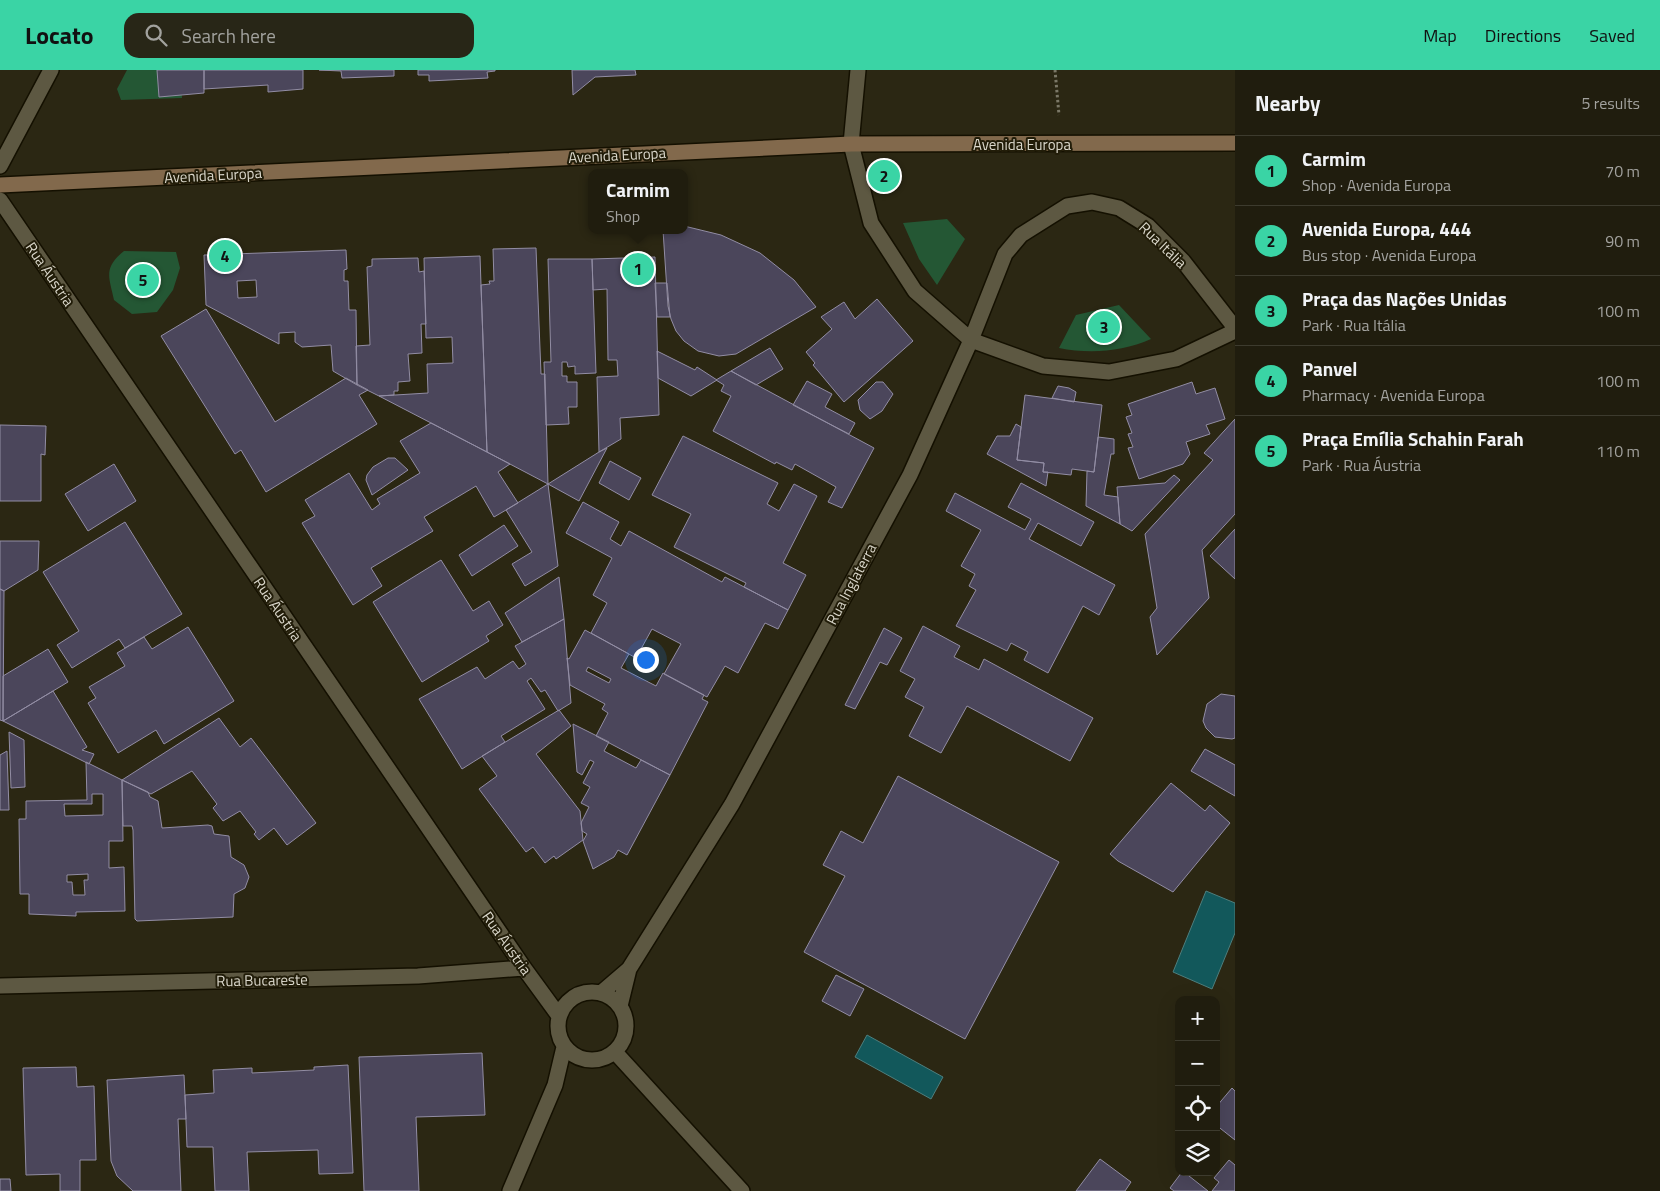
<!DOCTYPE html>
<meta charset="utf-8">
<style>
:root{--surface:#201d0e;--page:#282617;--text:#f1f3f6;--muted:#a2a29e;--line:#3d3b2e;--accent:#3ad4a5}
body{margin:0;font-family:"Titillium Web",sans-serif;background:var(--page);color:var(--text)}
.controls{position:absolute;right:15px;bottom:15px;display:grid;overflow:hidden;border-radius:10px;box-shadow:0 5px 20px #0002}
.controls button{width:45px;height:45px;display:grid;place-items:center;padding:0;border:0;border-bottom:1px solid var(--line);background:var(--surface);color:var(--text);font:25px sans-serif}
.you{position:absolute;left:645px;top:589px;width:18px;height:18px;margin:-12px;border:4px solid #fff;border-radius:50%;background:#1a73e8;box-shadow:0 0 0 8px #1a73e833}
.badge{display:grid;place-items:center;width:32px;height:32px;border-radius:50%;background:var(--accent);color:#111;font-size:16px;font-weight:700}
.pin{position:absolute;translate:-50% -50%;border:2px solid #fff;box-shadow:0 1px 5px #0006}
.popup{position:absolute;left:588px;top:99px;width:100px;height:65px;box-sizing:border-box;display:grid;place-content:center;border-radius:10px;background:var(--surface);filter:drop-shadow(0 1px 4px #0005);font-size:16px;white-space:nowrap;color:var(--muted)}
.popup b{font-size:19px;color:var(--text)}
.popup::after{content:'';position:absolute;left:50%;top:100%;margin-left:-10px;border:10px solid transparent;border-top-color:var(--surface)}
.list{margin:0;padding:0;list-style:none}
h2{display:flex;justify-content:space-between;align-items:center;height:65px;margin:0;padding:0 20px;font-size:21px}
h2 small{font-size:16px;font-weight:400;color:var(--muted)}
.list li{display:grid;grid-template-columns:32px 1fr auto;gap:15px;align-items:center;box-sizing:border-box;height:70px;padding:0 20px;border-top:1px solid var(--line)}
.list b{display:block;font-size:19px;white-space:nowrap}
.list p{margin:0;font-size:16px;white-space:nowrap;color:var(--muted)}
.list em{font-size:16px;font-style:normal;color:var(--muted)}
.icon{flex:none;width:28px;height:28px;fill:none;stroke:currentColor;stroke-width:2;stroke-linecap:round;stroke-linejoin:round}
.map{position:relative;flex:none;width:1235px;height:1121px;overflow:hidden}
header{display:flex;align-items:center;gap:30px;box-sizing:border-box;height:70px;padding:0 25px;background:var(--accent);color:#111}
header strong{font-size:24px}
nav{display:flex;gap:28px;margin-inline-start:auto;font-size:18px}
.search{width:350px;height:45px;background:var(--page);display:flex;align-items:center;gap:12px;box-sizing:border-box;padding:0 18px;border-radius:15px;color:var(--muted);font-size:19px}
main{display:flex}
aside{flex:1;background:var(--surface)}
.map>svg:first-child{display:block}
.green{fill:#245734}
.water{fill:#12585b;stroke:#4e7e7d}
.building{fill:#4b465b;stroke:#928da4;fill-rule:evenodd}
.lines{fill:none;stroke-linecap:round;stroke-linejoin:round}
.street-casing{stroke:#141000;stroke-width:18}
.secondary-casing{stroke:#141000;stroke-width:18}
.path{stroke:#7b7867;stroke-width:3;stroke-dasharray:2.5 2.5;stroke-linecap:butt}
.street{stroke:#5d5842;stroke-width:15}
.secondary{stroke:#82694c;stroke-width:15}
.labels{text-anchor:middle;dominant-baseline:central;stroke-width:4;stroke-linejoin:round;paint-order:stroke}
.street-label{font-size:15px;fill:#dad7cb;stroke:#221d09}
</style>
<header>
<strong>Locato</strong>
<div class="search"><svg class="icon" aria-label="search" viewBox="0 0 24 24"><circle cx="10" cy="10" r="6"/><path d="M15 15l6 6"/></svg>Search here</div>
<nav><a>Map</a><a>Directions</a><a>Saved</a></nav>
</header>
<main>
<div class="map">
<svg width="1235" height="1121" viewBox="0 0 1235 1121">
<rect width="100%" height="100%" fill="#2b2713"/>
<path class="green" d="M127 0H173L181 4 182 28 121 30 117 19Z
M947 149 965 169 937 215 919 189 903 153Z
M124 181 176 182 180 198 173 220 157 242 132 244 114 230C109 207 103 198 124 181Z
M1119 235 1151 269C1122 282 1089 284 1059 278L1076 245Z"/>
<path class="water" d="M1206 821 1235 833V863L1212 919 1173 902Z
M867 965 943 1007 931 1029 855 987Z"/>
<path class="building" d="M157 0H204V23L159 27Z
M204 0H303V19L268 22V15L204 19Z
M319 0H394V6L342 8 341 1Z
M418 0H495V1L487 2 488 8 429 11V5H418Z
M572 0H635L636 5 595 7 573 25Z
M684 156 721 165 760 183 794 210 816 237 736 284 719 286 698 281 684 271 676 261 671 249 668 236 663 160H684Z
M536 178 541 304H545L548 414 487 382 481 215 490 214 489 211H494L493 179Z
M346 180 347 199 344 200V211H348L349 240H356L357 315 333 301 331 275 302 277 295 272V262L279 263V274L206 235 204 185ZM256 210 257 227 238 228 237 211Z
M480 186 481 215 487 382 379 326 428 323 427 294 453 293 452 267 426 268 424 188Z
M655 187 659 345 620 348 621 369 599 382 597 307 618 306 617 290H608L607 219 593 220 592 189Z
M418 188 419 202 424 201 426 254H421L422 283 408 284 410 311 398 312V321H394V325L379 326 357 315 356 276 370 275 367 197 372 196V189Z
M548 189H592L596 303 575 304V296L568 297 567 292H562V306H567V312H577V337H568L569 354 546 355 544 292H551Z
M655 213H667L670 247H657Z
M877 229 913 271 844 332 813 295 815 293 806 282 832 259 821 247 844 232 855 249Z
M206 239 275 352 346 308 368 320 359 325 377 354 266 422 241 380 235 384 161 266Z
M770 278 783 299 756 315 731 301Z
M657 281 695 300 697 297 717 310 691 326 658 308Z
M731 301 874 378 842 438 828 432 836 417 795 394 792 400 776 392 775 394 713 361 731 326 721 321 724 315 716 310Z
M807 311 832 324 825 337 855 353 849 364 793 335Z
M876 312H883L893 324 882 341 870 349 860 340 858 330Z
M1192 312 1196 324 1215 318 1225 349 1206 355 1210 364 1186 372 1190 384 1183 394 1139 409 1128 378 1133 377 1128 364 1132 363 1126 347 1132 345 1128 334Z
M1058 316 1069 318 1076 322 1074 332 1052 328Z
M1025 325 1102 335 1094 402 1072 399 1071 405 1043 402 1044 393 1017 390Z
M1235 349V444L1202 480 1209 528 1157 585 1150 547 1157 538 1145 464 1213 390 1204 383Z
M431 353 510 394 498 402 518 433 494 447 476 416 424 447 433 461 371 498 382 516 353 535 302 453 315 446 305 430 349 403 372 440 380 434 377 429 420 403 400 371Z
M1016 354 1021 357 1017 390 1044 393 1043 402H1048L1046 416 987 384 997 366H1010Z
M0 355 46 356 45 385 41 384V431H0Z
M683 366 778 413 767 434 779 441 794 414 817 426 783 493 806 505 788 540 744 517 746 513 674 477 691 444 652 425Z
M1098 367 1114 369V384H1111L1104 425 1118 427 1120 454 1086 436 1087 401 1094 402Z
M607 378 579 431 548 414 599 382Z
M388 388H395L408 400 372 425 366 410 367 405 373 397Z
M610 391 641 408 629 430 599 413Z
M114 394 136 431 88 461 65 424Z
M1174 405 1180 410 1132 461 1120 454 1117 417 1165 413Z
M1021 413 1094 452 1081 476 1038 453 1029 469 1115 515 1099 545 1083 536 1048 603 1024 590 1028 582 1011 573 1007 581 956 556 976 520 969 516 975 504 961 496 981 460 946 441 955 423 1025 460 1031 449 1008 437Z
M548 414 558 496 525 516 512 494 532 482 506 440Z
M583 432 619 452 610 469 621 476 629 461 722 512 725 507 788 540 778 559 765 553 738 603 725 596 707 627 664 604 681 574 652 559 636 588 591 563 607 533 593 525 612 488 566 463Z
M125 452 182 544 125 578 119 569 72 598 57 575 79 561 43 502Z
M504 455 518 476 472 506 459 485Z
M1235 459V509L1210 486Z
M0 471H39L38 500 4 521 0 519Z
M441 490 473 541 489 531 503 555 486 566 489 571 422 612 373 532Z
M559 507 564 549 522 572 505 543Z
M0 519 4 521 3 651 0 650Z
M564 549 571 633 558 641 545 620 541 622 531 608 527 611 545 639 501 666 505 672 462 699 419 629 477 597 485 609 513 591 519 599 526 594 515 576Z
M923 556 960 576 954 587 979 600 984 589 1093 648 1070 691 967 636 941 683 909 666 924 637 905 627 915 609 900 601Z
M188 557 234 631 164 674 156 660 118 683 88 633 96 628 89 617 125 596 117 583 144 567 152 579Z
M884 558 902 568 887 595 880 592 855 639 845 635Z
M585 560 629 584 621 598 656 616 663 603 704 625 702 629 708 632 670 705 596 666 608 643 602 639 605 634 570 615 567 588 569 589ZM588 597 611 609 609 613 586 601Z
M48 579 68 612 3 651V606Z
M53 621 87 677 82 680 94 684 89 694 3 651Z
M1221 624 1235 626V668L1232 669 1215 667 1206 658 1203 651 1207 634Z
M559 640 571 656 536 684 580 741 583 770 556 789 554 786 545 793 533 777 526 782 479 719 497 706 482 686Z
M219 648 240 677 251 668 316 753 287 775 274 758 259 770 254 764 256 762 240 741 223 751 213 738 217 734 192 701 151 724 122 710Z
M573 654 609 672 604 681 636 698 641 690 670 705 627 785 618 780 614 787 593 799 583 771 587 764 582 761 581 753 589 737 581 733 590 717 583 713 594 692 590 690 582 705 577 702Z
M9 662 24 670 25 717 11 718Z
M1205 679 1235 695V726L1191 701Z
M7 681 9 740H0V685Z
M86 692 122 710 123 771H109V798L124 797 125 841 76 842V846L29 844V824H20L19 749H26V731L87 730ZM92 724H103V745L65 746 64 734H92ZM88 804V810H84L85 825H73L72 812H67V805Z
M898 706 1059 792 965 969 804 882 845 806 823 795 841 761 863 773Z
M122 710 148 722 150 727 158 731 162 758 208 755 212 756 214 764 229 766 231 787 244 795 249 807 245 818 234 824 233 847 137 851 135 849 133 760 132 756H123Z
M1171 713 1205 741 1210 735 1230 753 1173 822 1118 791 1110 784Z
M836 905 864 919 850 946 822 931Z
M482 983 485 1045 416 1047 419 1121H364L359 987Z
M348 995 353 1103 319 1104 318 1080 247 1082 249 1121H215L213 1077H187L185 1025 214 1023 213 1000 252 998V1003L314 1000V997Z
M76 997 77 1017 94 1016 96 1090H80V1121H60V1104L26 1105 23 998Z
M184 1005 186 1049H178L181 1121H133L117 1106 111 1091 107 1010Z
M1232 1018 1235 1021V1070L1216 1055V1037Z
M1100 1089 1131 1112 1125 1121H1076Z
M1229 1090 1235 1095V1121H1212L1219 1112 1214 1108Z
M1182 1102H1184L1208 1121H1174L1170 1118Z
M0 1109H10L11 1121H0Z"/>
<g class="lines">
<g class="street-casing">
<path id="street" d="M858 0 851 74 871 153 915 221 971 270 1043 296 1109 302 1176 289 1235 261
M0 96 51 0
M0 130 524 898 559 946
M0 916 418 906 524 898
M558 956a34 34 0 1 1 68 0a34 34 0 1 1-68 0Z
M601 923 629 899 732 734 910 405 971 270 1005 184 1021 165 1067 136 1092 132 1119 138 1148 156 1183 191 1235 258
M620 936 629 899
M615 982 742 1121
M510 1121 555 1015 564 977"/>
</g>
<g class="secondary-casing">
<path id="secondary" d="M0 115 851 74 1235 73"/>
</g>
<path class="path" d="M1055 0 1059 45"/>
<use href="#street" class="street"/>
<use href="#secondary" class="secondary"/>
</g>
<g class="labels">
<g class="street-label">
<text x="1022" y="74">Avenida Europa</text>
<text transform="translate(617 85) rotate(-3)">Avenida Europa</text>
<text transform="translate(213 105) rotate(-3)">Avenida Europa</text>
<text transform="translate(1163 175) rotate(44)">Rua Itália</text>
<text transform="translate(50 204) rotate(56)">Rua Áustria</text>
<text transform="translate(851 514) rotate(-62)">Rua Inglaterra</text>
<text transform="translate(278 539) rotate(56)">Rua Áustria</text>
<text transform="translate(507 873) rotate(55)">Rua Áustria</text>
<text transform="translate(262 910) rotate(-1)">Rua Bucareste</text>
</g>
</g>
</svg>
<div class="controls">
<button>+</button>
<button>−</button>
<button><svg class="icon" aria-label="locate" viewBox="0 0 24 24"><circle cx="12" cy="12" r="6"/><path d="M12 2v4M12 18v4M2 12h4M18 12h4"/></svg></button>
<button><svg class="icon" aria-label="layers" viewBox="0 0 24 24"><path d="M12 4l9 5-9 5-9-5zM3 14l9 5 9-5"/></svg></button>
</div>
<div class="you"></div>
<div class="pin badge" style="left:638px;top:199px">1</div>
<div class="popup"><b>Carmim</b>Shop</div>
<div class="pin badge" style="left:884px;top:106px">2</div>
<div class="pin badge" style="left:1104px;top:257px">3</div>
<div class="pin badge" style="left:225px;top:186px">4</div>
<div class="pin badge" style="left:143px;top:210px">5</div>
</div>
<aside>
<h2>Nearby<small>5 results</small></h2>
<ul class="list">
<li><span class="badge">1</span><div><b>Carmim</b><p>Shop · Avenida Europa</p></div><em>70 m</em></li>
<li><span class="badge">2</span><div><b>Avenida Europa, 444</b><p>Bus stop · Avenida Europa</p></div><em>90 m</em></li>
<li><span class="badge">3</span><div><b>Praça das Nações Unidas</b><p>Park · Rua Itália</p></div><em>100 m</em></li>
<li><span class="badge">4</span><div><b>Panvel</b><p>Pharmacy · Avenida Europa</p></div><em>100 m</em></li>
<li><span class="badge">5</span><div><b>Praça Emília Schahin Farah</b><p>Park · Rua Áustria</p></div><em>110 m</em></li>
</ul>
</aside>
</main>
